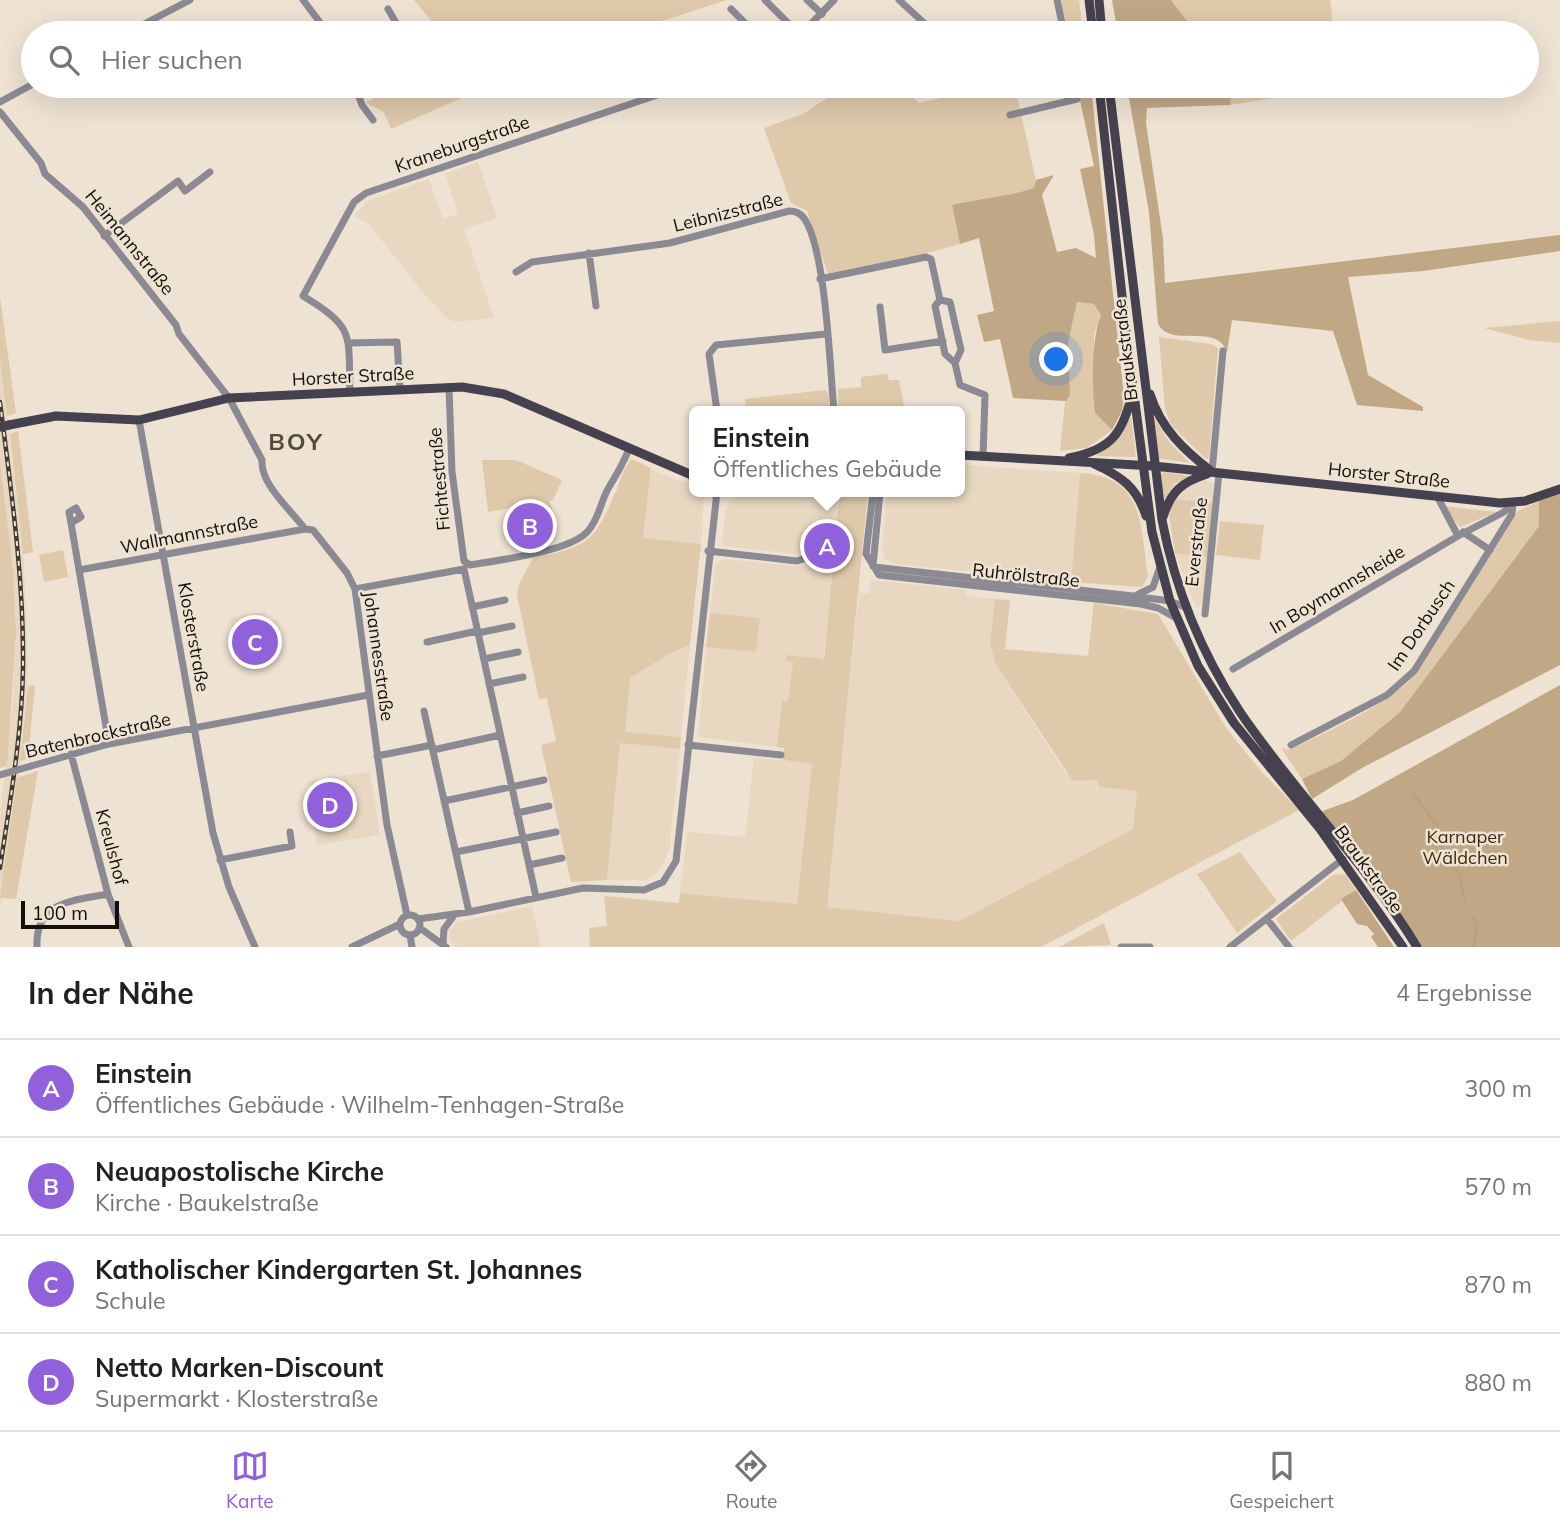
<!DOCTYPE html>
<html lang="de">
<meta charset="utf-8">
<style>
:root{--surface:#fff;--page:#f2f2f2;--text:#202124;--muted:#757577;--line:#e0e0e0;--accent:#9061da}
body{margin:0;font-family:Mulish,sans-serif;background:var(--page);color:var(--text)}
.scale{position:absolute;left:21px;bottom:18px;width:98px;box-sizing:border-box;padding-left:7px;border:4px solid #120e09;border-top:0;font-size:19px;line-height:24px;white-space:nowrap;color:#120e09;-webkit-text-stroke:5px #eee2d2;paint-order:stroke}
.you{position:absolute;left:1057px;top:360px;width:24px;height:24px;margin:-18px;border:5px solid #fff;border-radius:50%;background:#1a73e8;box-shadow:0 0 0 10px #1a73e833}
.badge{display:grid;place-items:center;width:46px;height:46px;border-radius:50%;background:var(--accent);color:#fff;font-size:23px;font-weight:700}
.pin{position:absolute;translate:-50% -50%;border:4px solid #fff;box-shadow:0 2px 7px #0006}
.popup{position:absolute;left:689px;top:406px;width:276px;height:91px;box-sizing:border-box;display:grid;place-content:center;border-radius:10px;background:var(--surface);filter:drop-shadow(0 2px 5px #0005);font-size:23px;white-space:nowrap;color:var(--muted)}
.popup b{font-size:26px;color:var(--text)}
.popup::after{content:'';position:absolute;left:50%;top:100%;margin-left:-14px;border:14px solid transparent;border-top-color:var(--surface)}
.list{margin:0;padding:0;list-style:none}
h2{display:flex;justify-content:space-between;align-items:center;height:91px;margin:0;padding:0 28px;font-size:30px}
h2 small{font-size:23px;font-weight:400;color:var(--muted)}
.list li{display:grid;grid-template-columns:46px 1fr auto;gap:21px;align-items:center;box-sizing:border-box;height:98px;padding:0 28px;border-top:2px solid var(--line)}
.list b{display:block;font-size:26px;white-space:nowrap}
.list p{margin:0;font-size:23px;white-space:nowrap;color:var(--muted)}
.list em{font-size:23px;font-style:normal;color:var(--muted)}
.icon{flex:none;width:38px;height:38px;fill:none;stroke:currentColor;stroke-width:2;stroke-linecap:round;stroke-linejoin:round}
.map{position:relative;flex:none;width:1560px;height:947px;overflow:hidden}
.search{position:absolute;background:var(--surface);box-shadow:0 7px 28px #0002;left:21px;right:21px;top:21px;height:77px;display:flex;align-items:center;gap:18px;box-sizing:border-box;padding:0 24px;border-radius:38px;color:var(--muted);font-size:26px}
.sheet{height:483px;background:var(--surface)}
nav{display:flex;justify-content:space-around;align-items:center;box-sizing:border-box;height:98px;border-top:2px solid var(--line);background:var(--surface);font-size:19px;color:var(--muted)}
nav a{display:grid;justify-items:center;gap:4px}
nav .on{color:var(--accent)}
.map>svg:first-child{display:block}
.built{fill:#e8d8c1}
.green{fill:#dec9aa}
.forest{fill:#c0a886}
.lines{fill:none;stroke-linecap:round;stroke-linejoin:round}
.stream{stroke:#b7a07d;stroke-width:2}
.minor{stroke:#8b8991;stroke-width:7}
.major{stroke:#45414e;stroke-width:9}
.rail-casing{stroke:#413b34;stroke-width:4.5}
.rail{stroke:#eee2d2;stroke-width:2;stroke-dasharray:5;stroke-linecap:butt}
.minor-bridge{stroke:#8b8991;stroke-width:7}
.major-bridge{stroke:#45414e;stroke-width:9}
.labels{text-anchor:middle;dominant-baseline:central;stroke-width:5;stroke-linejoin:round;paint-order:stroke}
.street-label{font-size:18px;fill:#120e09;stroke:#eee2d2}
.park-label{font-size:18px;fill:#3c2b0d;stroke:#eee2d2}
.district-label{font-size:24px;font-weight:bold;letter-spacing:2px;fill:#544b3d;stroke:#eee2d2}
</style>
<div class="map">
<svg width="1560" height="947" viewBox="0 0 1560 947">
<rect width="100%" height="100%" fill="#eee2d2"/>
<path class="built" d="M478 162 497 218 464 229 494 318 455 322 445 316 421 290 369 224 354 216 367 201 429 179 443 219 458 214 445 174Z
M0 360 24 563 28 673 18 790 0 909V817L13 698 16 633 13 569 0 461Z
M960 465 1080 473 1071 582 895 564 885 559 882 547 887 492H960Z
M651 470 694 486V492L704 493 701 544 643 538Z
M1200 480 1213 482V503L1174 499 1181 488Z
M774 492H840L834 558 722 546 725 513 731 500 741 495Z
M1175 553 1208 557 1203 603 1196 608Z
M723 559 833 570 823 659 787 661 793 662 788 702H782L777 747 698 737 706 647 756 652 759 618 710 613 715 565Z
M871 580 965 590 967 596 995 599 990 644 1001 674 1067 775 1097 780 1099 787 1137 790 1133 829 959 921 826 907 859 593 869 594Z
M265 612 267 622 277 620 280 632 260 664 236 652 230 618Z
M690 645 681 737 624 732 630 678 669 654Z
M620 743 680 749 669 850 663 866 651 878 643 880H607Z
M754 758 812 763 797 905 680 893 687 832 745 837Z
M370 772 380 835 317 845 308 781Z
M532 906 541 947H456L450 941 449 930 457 922Z"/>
<path class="green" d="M414 0H727L625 33H441Z
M1060 0H1079L1083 33H1068Z
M1171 0H1330L1334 33H1236L1188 22Z
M392 86H489L391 129 384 112 366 103Z
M845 86H900L919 103 986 88 989 97 1016 91 1036 181 1035 188C1007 197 980 198 952 205L960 244 902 260 828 274 807 211 791 203 764 128 803 114Z
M1233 86H1340L1341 87 1230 105Z
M0 297 16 413 7 416 0 360Z
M1077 302 1094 304 1101 315 1094 334 1095 413 1112 430 1087 448 1060 451 1065 402 1070 395 1068 343Z
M1560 321V343L1529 340 1484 328Z
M1159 337 1211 344 1218 348 1209 458 1206 459 1171 425 1165 409Z
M887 374 889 380H899L905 411H838V389L861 387V377Z
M825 390 828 392 830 411H746L745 399Z
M1131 416 1136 457 1096 456 1122 434Z
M1153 416 1170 443 1190 463 1157 458Z
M18 431 33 552 23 554 10 434Z
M632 459 651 468 643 538 701 544 690 645 669 654 630 678 625 732 681 737 680 749 620 743 607 880 571 882 541 745 556 741 547 698 539 699 517 595 519 584 533 558C591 546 594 542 617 489 621 479 624 466 632 459Z
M482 460H516L562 480 553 500 549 501 556 517 536 521 533 504 488 512Z
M0 461 13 569 16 633 7 766 0 768Z
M1165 472 1190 476 1174 484 1165 500 1160 475Z
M1080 473C1146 477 1139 524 1148 576L1142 587 1071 582Z
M840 492H868L827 907 959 921 1133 829 1137 791 1099 787 1097 780 1073 781 996 665 990 644 995 599 1010 600 1005 649 1088 656 1094 603 1158 614 1226 728 1261 771 1299 810 1041 947H590L589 928 607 926 604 896 679 903 680 893 797 904 812 764 783 760 784 748 777 747 782 701H788L793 662 786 661 787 655 824 659Z
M1174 499 1213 503 1208 557 1175 553 1169 515Z
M1539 501V526L1400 712 1341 761 1302 779 1281 748 1288 750C1324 734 1380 708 1409 681L1518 511Z
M1442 506 1497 512 1460 527Z
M1220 521 1264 525 1260 560 1216 555Z
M63 550 68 577 44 582 39 555Z
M710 613 760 618 756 652 706 647Z
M35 685 28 759 20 761 28 686Z
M38 771 16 899 0 898 17 778Z
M1240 852 1277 901 1237 933 1197 874Z
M1345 874 1356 890 1291 941 1276 919 1333 875Z
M1104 923 1111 945 1059 947 1102 924Z"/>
<path class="forest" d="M1112 0H1171L1188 22 1236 33H1118Z
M1077 86H1091L1124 397 1122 411 1112 430 1095 413C1092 386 1091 340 1101 315L1094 304 1077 302 1068 343 1070 395 1066 401 1013 398 1000 339 984 342 977 315 994 311 979 238 960 244 952 205C980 198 1007 197 1034 188L1036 180 1054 175 1042 195 1057 252 1076 248 1096 258 1094 235 1080 169 1094 166Z
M1127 86H1233L1230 105 1147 108 1146 123 1163 239 1165 283 1560 235V251L1423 271 1348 277 1368 375 1423 407V411L1357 405 1333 331 1232 320 1227 352C1217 322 1172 349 1158 324L1149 212Z
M1560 493V665L1362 768 1312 799 1302 779 1341 761 1400 712 1539 526V501Z
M1560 685V947H1418L1317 813 1353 800Z
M1356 890 1394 947H1378L1371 937 1374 934 1367 926 1357 924 1341 899Z"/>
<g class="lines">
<path class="stream" d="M1413 793 1438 827 1443 852 1459 874 1465 902
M1473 916 1477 928 1473 947"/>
<path class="minor" d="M303 0 328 33
M765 0 798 33
M807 0 822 14
M899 0 935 33
M1057 0 1064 33
M388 9 402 33
M731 9 755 33
M127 33 190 0
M802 33 834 0
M355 86 362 105 373 120
M0 102 33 84
M0 112 41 163 45 174 83 207 176 325 179 334 229 398 262 460C260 484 291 510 305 529L313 530 347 573 355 589 387 825 407 915
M1010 115 1077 99 1074 86
M104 236 178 181 185 191 210 172
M589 253 596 306
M516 272 532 262 670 243 789 211C795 211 799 212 803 217 826 245 830 371 834 411
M820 279 926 257 931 259 940 300
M940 300 950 302 961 350 955 363 945 354 935 306Z
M880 307 885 350 943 341
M348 343 397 342 400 389
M955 363 960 385 985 395 983 457
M449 387 452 472 464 561 470 565C498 560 570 552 588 531 599 519 601 500 609 487 617 474 623 464 629 449
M350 392C348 334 356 328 303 296L354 202 366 193 684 86
M717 411 709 354 716 345 826 334
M139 420 213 833 229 887 255 947
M1212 472 1223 351
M873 492 866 554 879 575 1141 604 1158 608 1176 618
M1437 496 1458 536
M71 523 69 512 76 508 81 517 71 523 79 570 305 529
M1463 532 1490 550
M708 551 797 561 803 559
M873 566 880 492
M874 567 1133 596 1170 601 1187 608
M79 570 109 744
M355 589 464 569 536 897
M1137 595 1153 587 1160 567
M472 607 505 600
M1205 614 1219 473
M478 633 512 626
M427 642 477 631
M484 659 518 652
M1233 669 1458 536 1504 512 1513 503
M489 684 523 677
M424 711 469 912
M688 745 781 755
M1291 745 1387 695 1414 671 1512 514 1513 503
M433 750 500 735
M71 754 108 894 129 947
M377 756 432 745
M31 766 109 744 368 695
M444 801 544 780
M517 813 549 806
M456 852 556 832
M220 860 292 846 290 832
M529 865 562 858
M400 925a10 10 0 1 1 20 0a10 10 0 1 1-20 0Z
M418 919 469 912 583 888 644 890 663 882 676 861 717 492
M1267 919 1289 947
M420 928 446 947
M410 935 412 947
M443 944 444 929 455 914
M37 947C35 901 72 901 108 894
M352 947 400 924
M1121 947H1150
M1230 947 1343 859"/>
<path class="major" d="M1089 0 1093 33
M1099 0 1102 33
M1099 86 1127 341 1152 532 1170 601 1198 666 1234 723 1320 829 1403 947
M1109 86 1162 520C1175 589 1202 654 1240 712 1295 793 1366 863 1417 947
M1150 394C1161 429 1184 450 1212 472
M9 425 56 416 139 420 229 398 462 387 504 394 694 476
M960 455 1154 466 1500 503 1525 501 1560 489
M1069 458C1114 449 1122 433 1133 391
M1094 464C1121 476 1137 487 1146 516
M1163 517C1171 491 1182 482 1207 474"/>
<g class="rail-casing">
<path id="rail" d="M0 402C11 490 24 578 23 667 22 735 10 801 0 868"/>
</g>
<use href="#rail" class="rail"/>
<path class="minor-bridge" d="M0 775 31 766"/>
<path class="major-bridge" d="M0 427 9 425"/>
</g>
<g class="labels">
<g class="street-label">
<text transform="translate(462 144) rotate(-19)">Kraneburgstraße</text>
<text transform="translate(728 212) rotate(-14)">Leibnizstraße</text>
<text transform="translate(130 242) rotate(51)">Heimannstraße</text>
<text transform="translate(1125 350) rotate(-97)">Braukstraße</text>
<text transform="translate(353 376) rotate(-3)">Horster Straße</text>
<text transform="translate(1389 475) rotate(6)">Horster Straße</text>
<text transform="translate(439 479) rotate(-95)">Fichtestraße</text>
<text transform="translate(189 534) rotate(-11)">Wallmannstraße</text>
<text transform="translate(1196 542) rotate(-84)">Everstraße</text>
<text transform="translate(1026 575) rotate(6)">Ruhrölstraße</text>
<text transform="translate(1337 589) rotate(-31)">In Boymannsheide</text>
<text transform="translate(1421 625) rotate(-56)">Im Dorbusch</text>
<text transform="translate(194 637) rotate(80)">Klosterstraße</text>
<text transform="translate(379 656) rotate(82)">Johannesstraße</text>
<text transform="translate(98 735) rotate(-13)">Batenbrockstraße</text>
<text transform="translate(112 847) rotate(75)">Kreulshof</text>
<text transform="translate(1369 869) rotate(54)">Braukstraße</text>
</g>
<g class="park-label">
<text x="1465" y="836">Karnaper<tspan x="1465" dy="21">Wäldchen</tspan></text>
</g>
<g class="district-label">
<text x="296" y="441">BOY</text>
</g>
</g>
</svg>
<div class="scale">100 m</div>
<div class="you"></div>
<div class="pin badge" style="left:827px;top:546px">A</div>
<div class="popup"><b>Einstein</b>Öffentliches Gebäude</div>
<div class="pin badge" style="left:530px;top:526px">B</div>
<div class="pin badge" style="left:255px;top:642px">C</div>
<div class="pin badge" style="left:330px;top:805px">D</div>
<div class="search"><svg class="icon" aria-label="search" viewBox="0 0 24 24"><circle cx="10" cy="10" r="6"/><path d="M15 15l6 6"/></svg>Hier suchen</div>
</div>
<section class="sheet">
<h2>In der Nähe<small>4 Ergebnisse</small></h2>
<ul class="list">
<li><span class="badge">A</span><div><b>Einstein</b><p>Öffentliches Gebäude · Wilhelm-Tenhagen-Straße</p></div><em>300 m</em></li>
<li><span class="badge">B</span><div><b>Neuapostolische Kirche</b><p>Kirche · Baukelstraße</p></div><em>570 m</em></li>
<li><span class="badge">C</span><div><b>Katholischer Kindergarten St. Johannes</b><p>Schule</p></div><em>870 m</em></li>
<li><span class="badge">D</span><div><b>Netto Marken-Discount</b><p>Supermarkt · Klosterstraße</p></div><em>880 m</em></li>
</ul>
</section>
<nav>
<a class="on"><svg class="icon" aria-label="map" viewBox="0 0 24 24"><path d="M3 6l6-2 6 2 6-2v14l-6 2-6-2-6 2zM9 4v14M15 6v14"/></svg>Karte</a>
<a><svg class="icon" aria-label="directions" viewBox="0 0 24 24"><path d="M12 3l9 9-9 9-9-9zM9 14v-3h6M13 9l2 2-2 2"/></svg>Route</a>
<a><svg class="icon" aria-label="saved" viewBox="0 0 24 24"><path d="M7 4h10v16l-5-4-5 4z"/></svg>Gespeichert</a>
</nav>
